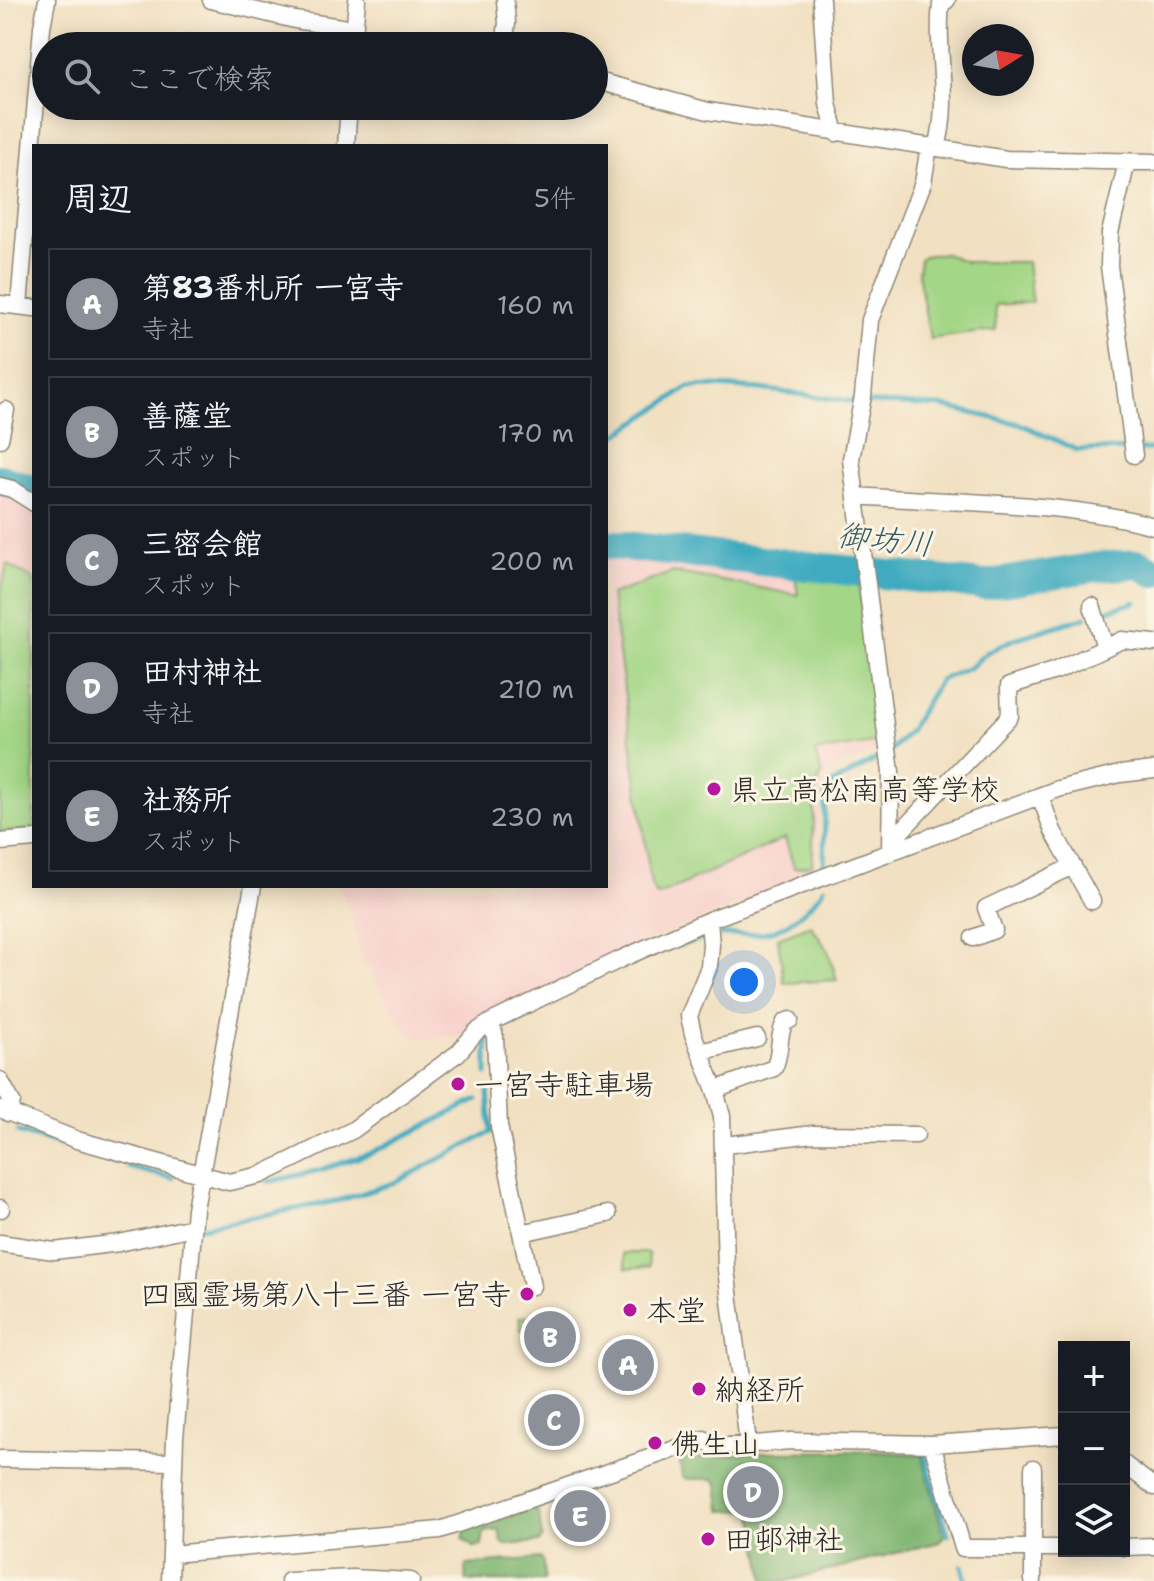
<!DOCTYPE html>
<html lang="ja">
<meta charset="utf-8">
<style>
:root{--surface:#171b24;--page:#242831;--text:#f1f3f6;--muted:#9ea1a6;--line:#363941;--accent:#8c9099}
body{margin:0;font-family:"Shantell Sans","Klee One",sans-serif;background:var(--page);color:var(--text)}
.controls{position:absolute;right:24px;bottom:24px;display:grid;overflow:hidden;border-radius:0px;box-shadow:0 4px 20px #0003}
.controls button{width:72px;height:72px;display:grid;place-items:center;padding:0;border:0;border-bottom:2px solid var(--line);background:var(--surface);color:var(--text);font:40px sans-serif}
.compass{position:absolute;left:962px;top:24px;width:72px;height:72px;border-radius:50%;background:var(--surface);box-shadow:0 4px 20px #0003;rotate:79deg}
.you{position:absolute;left:744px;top:982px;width:28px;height:28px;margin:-20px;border:6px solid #fff;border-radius:50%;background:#1a73e8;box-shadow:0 0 0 12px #1a73e833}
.badge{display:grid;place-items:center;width:52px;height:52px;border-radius:50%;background:var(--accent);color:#fff;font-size:26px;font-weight:700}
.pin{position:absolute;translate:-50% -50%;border:4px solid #fff;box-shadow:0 2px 8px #0006}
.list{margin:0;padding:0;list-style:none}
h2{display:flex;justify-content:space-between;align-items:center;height:104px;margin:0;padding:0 32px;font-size:34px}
h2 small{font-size:26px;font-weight:400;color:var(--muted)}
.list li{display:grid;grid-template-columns:52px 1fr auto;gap:24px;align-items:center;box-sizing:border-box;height:112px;margin:0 16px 16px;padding:0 16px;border:2px solid var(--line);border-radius:0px}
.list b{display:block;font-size:30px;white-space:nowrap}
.list p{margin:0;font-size:26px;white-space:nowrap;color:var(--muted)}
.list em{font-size:26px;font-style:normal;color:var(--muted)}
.icon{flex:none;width:44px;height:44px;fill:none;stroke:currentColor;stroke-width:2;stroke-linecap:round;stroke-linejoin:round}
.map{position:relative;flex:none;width:1154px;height:1581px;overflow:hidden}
.search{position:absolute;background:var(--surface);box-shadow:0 4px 20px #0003;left:32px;top:32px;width:576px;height:88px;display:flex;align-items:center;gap:20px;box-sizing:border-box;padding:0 28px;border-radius:44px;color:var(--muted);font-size:30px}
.panel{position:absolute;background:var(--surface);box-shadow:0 4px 20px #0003;left:32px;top:144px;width:576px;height:744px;border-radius:0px}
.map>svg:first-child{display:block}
.built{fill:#f7d0cb}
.green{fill:#a3d686;stroke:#678058;stroke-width:2}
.forest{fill:#82b773;stroke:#56714f;stroke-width:2}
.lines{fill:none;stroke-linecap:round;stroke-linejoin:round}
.stream{stroke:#40abc0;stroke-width:5}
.river{stroke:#40abc0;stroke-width:30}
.minor-casing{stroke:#8e8676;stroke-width:19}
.minor{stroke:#fff;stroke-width:16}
.poi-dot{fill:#b5179e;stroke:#fcf5e5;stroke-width:3}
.labels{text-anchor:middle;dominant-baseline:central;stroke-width:6;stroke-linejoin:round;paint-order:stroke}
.poi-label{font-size:30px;fill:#2b2b2b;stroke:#fcf5e5;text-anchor:start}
.water-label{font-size:32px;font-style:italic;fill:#335e67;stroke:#fcf5e5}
</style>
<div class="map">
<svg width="1154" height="1581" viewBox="0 0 1154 1581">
<rect width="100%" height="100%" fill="#fcf5e5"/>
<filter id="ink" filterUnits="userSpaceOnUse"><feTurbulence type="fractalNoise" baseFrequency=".0125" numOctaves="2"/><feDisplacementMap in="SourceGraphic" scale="16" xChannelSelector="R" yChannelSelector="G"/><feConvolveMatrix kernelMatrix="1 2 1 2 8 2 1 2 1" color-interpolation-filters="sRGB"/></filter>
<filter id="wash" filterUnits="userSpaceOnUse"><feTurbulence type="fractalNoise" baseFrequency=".006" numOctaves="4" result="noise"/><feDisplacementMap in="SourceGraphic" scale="32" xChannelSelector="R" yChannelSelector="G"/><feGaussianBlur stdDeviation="1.8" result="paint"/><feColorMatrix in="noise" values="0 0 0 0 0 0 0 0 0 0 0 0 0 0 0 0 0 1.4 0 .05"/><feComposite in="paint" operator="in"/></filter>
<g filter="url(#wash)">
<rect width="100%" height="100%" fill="#f1e0c1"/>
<path class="built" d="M0 491 34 508V832L0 834Z
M606 550 860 579 883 748 832 771 823 782 820 796 816 873 651 940 492 1013 464 1035 421 1040 407 1034 364 963 349 910 338 886H606Z"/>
<path class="green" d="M944 253 966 262H1027L1032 302 995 305 996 330 930 339 918 273 920 259 924 256Z
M7 564 34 580V830L0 832V596Z
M673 572 798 595 795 576 859 583 880 742 815 752 822 774 815 791 812 865 794 868 785 838 657 896 651 885 611 595Z
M811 925 828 951 837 980 784 983 778 938Z
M623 1253H648L649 1267 626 1269Z
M543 1314 561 1321V1324L521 1330 519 1317Z"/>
<path class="forest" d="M872 1451 922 1455 944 1536 939 1542 787 1581H765L753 1513 747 1510 724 1511 721 1508 718 1483 713 1479H687L682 1476 680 1462 684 1459 765 1452Z
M533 1509 539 1513 542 1537 539 1542 505 1545 502 1542 499 1530 484 1532 482 1546 473 1547 463 1539 465 1530Z
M540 1558 543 1562 544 1581H466L465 1568 468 1565Z"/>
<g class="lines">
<path class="stream" d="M606 442 689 387 717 386 760 389 856 402 941 406 1020 424 1077 450 1154 449
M1099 613 1136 602
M892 749 909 731 940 680 971 667 987 652 1014 639 1086 617
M824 869 825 796 832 784 884 755
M721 935C738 934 761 936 777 929 794 922 815 903 824 888
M680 945 701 939
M499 1028 530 1016
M487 1039V1074
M18 1132 65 1146
M85 1152 115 1162
M128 1167 173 1178
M268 1182 320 1170 369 1154 477 1100
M202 1227 341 1200 394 1183 491 1132 488 1090
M923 1449 948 1535
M962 1566 966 1581"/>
<path class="river" d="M0 479 34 490
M606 544 983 585 1096 567 1140 564 1154 572"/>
</g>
</g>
<g filter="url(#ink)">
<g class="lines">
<g class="minor-casing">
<path id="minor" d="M211 0 295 20 354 29
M821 0 828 104 836 133
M353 46 357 0
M504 46 507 23 505 0
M594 80 708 111 1006 159 1154 162
M346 146 349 106
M937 147C951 99 935 52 941 4L947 0
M1127 162 1110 233 1109 266 1134 455
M0 304 34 308
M19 306 42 27 47 0
M0 439 6 410
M0 486 12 489 34 503
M856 496C951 503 1063 501 1154 526
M1092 606 1105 647
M1040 796 1053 831 1092 901
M0 842 34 839
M890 843 1010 716 1009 686 1056 671 1122 640 1154 643
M890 853 891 772 851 459 863 396 870 320 923 183 929 146
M709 920 711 945 709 967 689 1016 693 1034 715 1090 722 1116 726 1269 748 1443
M973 938 994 930 986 908 1073 866
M491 1022 495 1037 499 1126 532 1286
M700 1052 757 1038
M0 1080 12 1102 8 1113
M715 1090 774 1068C782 1052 777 1036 785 1022L790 1020
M0 1109 77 1140 229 1182 261 1175 353 1130 458 1053 476 1032 491 1022 621 959 709 920 1058 789 1120 774 1154 770
M725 1145 813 1134 916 1135
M0 1208 1 1209
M521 1233 608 1214
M0 1243 54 1251 119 1243 193 1227
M932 1444 963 1548H1064
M0 1459 174 1462
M1124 1464 1154 1487
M1033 1468V1581
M1124 1547 1154 1546
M171 1554 440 1530 704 1439 715 1447 791 1441 932 1444 1064 1435
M170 1581 175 1438 195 1209 253 886
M289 1581 352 1578 411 1581"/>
</g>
<use href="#minor" class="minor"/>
</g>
</g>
<g class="poi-dot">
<circle cx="714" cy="789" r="8"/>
<circle cx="458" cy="1084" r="8"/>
<circle cx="527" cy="1294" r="8"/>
<circle cx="630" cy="1310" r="8"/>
<circle cx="699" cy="1389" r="8"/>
<circle cx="655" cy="1443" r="8"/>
<circle cx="708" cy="1539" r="8"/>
</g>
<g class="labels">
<g class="poi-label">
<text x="730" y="789">県立高松南高等学校</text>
<text x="474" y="1084">一宮寺駐車場</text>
<text x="511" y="1294" text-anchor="end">四國霊場第八十三番 一宮寺</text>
<text x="646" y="1310">本堂</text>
<text x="715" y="1389">納経所</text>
<text x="671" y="1443">佛生山</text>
<text x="724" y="1539">田邨神社</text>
</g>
<g class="water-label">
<text transform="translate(885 539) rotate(6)">御坊川</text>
</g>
</g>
</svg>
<div class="controls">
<button>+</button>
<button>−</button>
<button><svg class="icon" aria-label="layers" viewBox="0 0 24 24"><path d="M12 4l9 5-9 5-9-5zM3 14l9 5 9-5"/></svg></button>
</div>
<svg class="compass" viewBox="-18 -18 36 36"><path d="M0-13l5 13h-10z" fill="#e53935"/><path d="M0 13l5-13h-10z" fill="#9ea1a6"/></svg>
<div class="you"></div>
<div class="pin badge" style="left:628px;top:1365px">A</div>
<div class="pin badge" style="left:550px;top:1337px">B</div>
<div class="pin badge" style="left:554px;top:1420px">C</div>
<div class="pin badge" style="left:753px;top:1492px">D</div>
<div class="pin badge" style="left:580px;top:1516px">E</div>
<div class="search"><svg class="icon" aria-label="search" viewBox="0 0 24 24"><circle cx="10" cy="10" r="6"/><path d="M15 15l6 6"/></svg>ここで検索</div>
<section class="panel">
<h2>周辺<small>5件</small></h2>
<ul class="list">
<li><span class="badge">A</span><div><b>第83番札所 一宮寺</b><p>寺社</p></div><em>160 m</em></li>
<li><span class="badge">B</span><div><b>善薩堂</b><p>スポット</p></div><em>170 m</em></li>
<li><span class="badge">C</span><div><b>三密会館</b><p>スポット</p></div><em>200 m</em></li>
<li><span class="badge">D</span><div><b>田村神社</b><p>寺社</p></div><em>210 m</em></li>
<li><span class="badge">E</span><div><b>社務所</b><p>スポット</p></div><em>230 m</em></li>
</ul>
</section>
</div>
